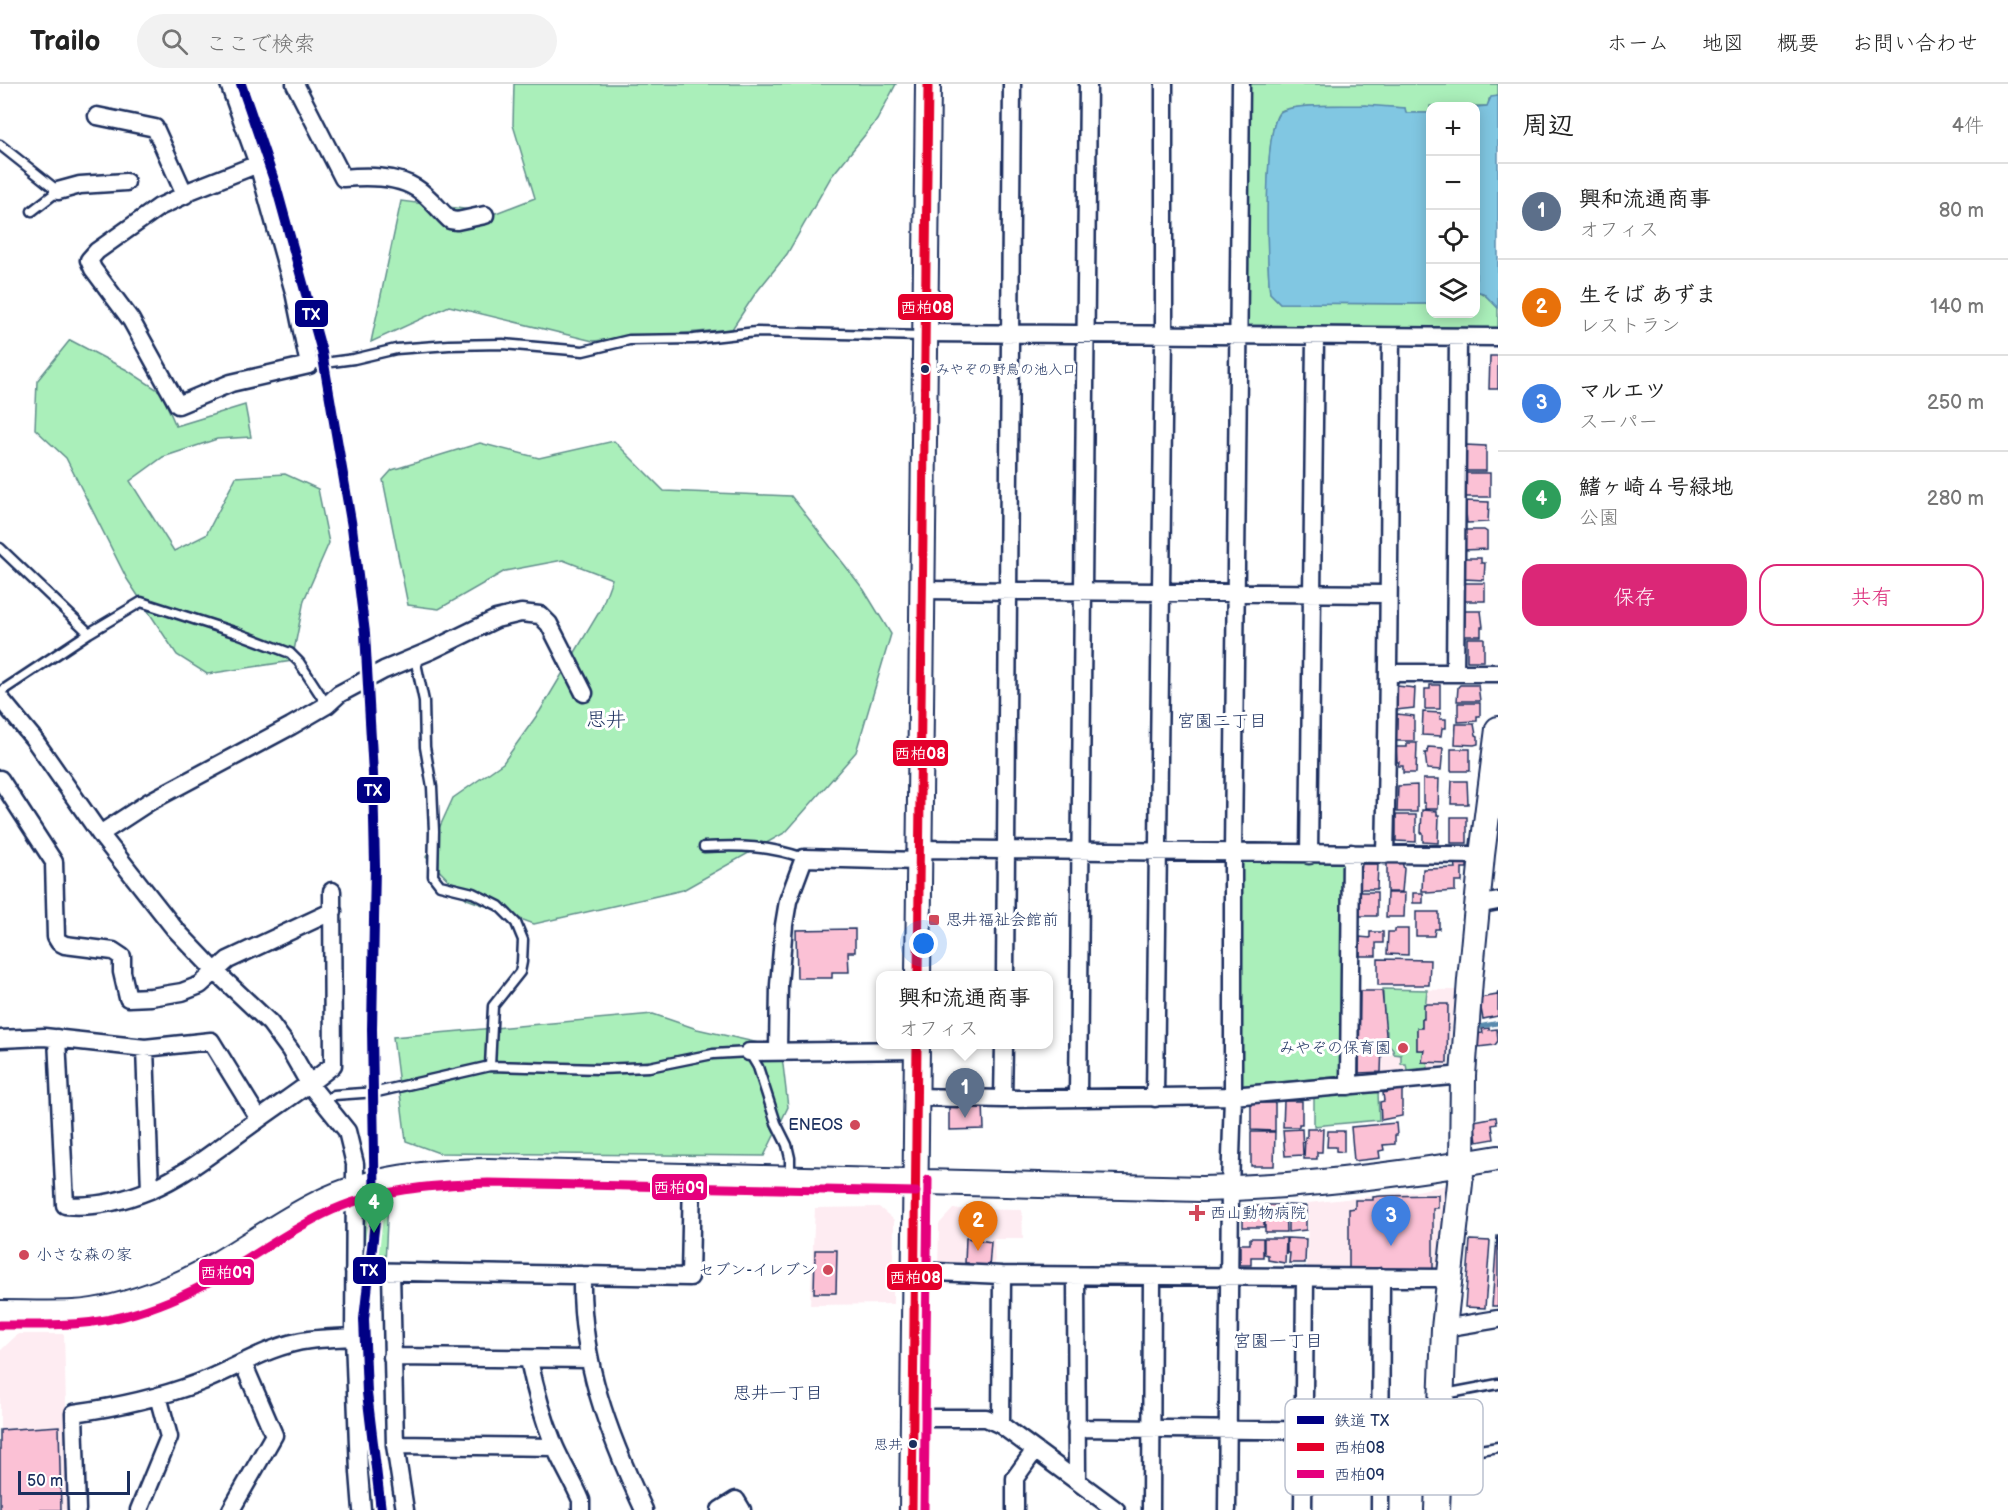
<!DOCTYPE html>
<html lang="ja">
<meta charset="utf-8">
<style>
:root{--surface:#fff;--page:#f2f2f2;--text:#222;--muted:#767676;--line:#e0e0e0;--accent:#db2777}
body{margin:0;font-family:"Balsamiq Sans","Klee One",sans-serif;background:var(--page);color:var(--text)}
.controls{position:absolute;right:18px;top:18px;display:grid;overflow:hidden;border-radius:12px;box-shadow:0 3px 15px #0003}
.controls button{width:54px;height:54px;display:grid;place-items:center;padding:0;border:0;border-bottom:2px solid var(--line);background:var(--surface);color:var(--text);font:30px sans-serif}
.scale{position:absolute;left:18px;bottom:15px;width:112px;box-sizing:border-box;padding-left:6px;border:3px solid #1b2f5e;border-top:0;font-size:16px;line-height:21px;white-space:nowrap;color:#1b2f5e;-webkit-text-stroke:4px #fff;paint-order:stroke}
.you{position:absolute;left:924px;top:860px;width:21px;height:21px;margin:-15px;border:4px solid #fff;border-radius:50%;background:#1a73e8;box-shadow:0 0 0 9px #1a73e833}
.badge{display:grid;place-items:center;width:39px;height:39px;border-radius:50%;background:var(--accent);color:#fff;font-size:20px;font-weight:700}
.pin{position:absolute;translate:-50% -50px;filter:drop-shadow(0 2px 3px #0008)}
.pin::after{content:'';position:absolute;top:32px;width:21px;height:18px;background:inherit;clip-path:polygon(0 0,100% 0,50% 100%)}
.popup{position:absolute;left:876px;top:887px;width:177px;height:78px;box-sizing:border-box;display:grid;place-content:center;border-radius:12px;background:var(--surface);filter:drop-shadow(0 2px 4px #0005);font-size:20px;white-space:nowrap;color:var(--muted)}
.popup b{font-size:22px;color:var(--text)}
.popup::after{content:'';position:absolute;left:50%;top:100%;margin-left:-12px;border:12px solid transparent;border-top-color:var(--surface)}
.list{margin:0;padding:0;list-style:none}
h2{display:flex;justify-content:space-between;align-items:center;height:78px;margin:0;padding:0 24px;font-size:26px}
h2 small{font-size:20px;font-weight:400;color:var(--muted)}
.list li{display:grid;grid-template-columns:39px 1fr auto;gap:18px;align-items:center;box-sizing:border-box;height:96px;padding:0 24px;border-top:2px solid var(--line)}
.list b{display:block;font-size:22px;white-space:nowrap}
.list p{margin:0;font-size:20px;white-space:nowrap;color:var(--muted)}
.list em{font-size:20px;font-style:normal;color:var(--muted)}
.actions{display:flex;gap:12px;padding:18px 24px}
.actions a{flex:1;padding:14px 0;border:2px solid var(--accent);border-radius:18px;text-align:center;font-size:21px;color:var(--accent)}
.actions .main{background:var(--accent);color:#fff}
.icon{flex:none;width:33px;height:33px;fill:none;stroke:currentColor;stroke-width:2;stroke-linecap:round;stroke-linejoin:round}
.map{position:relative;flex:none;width:1498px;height:1426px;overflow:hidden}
header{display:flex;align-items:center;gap:36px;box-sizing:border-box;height:84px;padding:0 30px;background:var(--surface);border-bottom:2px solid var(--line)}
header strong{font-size:28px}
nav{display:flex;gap:33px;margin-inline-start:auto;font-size:21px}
.search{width:420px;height:54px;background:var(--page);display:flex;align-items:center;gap:15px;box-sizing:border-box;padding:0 21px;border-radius:33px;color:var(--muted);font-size:22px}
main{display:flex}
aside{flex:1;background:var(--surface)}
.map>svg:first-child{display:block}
.built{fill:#feecf2}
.green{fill:#aaefba;stroke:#628f8c;stroke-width:1.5}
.water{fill:#81c7e2;stroke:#588aad;stroke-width:1.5}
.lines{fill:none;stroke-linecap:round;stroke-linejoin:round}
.stream{stroke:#588aad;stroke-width:4.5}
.building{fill:#fbc1d5;stroke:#1b2f5e;stroke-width:1.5}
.lane-casing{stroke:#1b2f5e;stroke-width:13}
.street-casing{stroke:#1b2f5e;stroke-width:21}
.secondary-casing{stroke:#1b2f5e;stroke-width:28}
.lane{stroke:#fff;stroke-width:8}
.street{stroke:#fff;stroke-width:16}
.secondary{stroke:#fff;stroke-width:24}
.bus-1-casing{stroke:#fff;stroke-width:14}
.bus-2-casing{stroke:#fff;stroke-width:14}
.bus-1{stroke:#e4002b;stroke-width:9}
.bus-2{stroke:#e5007d;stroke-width:9}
.rail-1-casing{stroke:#fff;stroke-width:15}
.rail-1{stroke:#000084;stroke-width:10}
.bus-dot{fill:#1b2f5e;stroke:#fff;stroke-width:2}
.poi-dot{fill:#d1495b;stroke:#fff;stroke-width:2}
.labels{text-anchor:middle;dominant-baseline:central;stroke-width:6;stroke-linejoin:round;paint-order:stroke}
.bus-label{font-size:14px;fill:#1b2f5e;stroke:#fff;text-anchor:start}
.poi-label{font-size:16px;fill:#1b2f5e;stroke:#fff;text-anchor:start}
.neighbourhood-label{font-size:18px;fill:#1b2f5e;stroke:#fff}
.quarter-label{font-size:20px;fill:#1b2f5e;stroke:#fff}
.key{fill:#fff;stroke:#bbc1cf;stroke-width:1.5}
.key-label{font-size:16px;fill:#1b2f5e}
.line-badge{stroke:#fff;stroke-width:2}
.badge-label{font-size:16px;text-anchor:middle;font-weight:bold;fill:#fff}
</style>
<header>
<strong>Trailo</strong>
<div class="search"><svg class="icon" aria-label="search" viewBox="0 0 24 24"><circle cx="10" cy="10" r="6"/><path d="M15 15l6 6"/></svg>ここで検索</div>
<nav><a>ホーム</a><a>地図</a><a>概要</a><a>お問い合わせ</a></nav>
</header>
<main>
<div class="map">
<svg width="1498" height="1426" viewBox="0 0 1498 1426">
<rect width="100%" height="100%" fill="#fff"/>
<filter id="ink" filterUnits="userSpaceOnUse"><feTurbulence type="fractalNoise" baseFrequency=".0167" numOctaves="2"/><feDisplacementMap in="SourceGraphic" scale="12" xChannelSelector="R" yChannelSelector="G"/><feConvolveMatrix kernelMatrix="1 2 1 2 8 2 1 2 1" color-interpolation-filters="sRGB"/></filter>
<g filter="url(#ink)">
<path class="built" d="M1356 905 1456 906 1448 982 1356 991Z
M1447 1101 1437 1188 1307 1187 1308 1119 1412 1108Z
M879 1123 894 1136 893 1220 810 1221 815 1124Z
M953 1125 1022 1126 1023 1155H994L995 1186H938L939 1140Z
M18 1250H64L69 1426H0V1267Z"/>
<path class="green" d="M514 0H896L877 36 831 93 787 170 755 210 732 245 593 257 449 222 371 258 401 117 496 129 535 114 513 41Z
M1251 0H1498V12L1489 15 1488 22H1430V29H1406L1405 24C1383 23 1298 17 1281 27 1263 38 1267 184 1270 209L1280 219 1430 220V230H1476V207C1485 209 1491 217 1498 224V244L1247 241 1249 2Z
M70 256 127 286 161 308 176 342 245 321 251 353 217 355 163 373 130 397 174 467 206 451 236 393 285 390 318 405 329 459 304 516 292 577 207 590 177 571 127 495 66 374 35 345 37 297Z
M614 357 664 407 791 412 864 506 891 550 856 668 786 748 683 806 534 840 467 815 426 773 453 714 503 679 540 627 601 525 612 495 563 476 505 487 439 525 408 521 383 396 392 386 480 359 539 374Z
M1246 775 1338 776 1344 781 1343 992 1239 1002 1241 780Z
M1383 905 1427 906 1424 935H1422V944L1417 945V966H1424L1422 978H1427L1428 984 1407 986 1406 980H1401V971L1394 970 1393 966 1387 957V947L1384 946Z
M653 930 697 945 781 964 788 1023 764 1072 439 1069 406 1057 393 953Z
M1378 1007 1379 1036 1314 1042V1012Z
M388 1114 385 1181 368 1182 361 1176 364 1122Z"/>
<path class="water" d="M1498 12V224L1483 209 1476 207V23L1487 22 1491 13Z
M1365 21 1405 24 1406 29H1430V220L1280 219 1270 209C1267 185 1262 36 1282 27 1298 19 1346 22 1365 21Z"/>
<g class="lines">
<path class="stream" d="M1477 943 1498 939"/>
</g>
<path class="building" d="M1490 272H1498V305H1489Z
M1465 361 1486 362V387H1465Z
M1465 389H1490V413H1465Z
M1465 417 1489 418 1488 438 1467 439Z
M1464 446H1484L1487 448V465L1464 466Z
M1463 474H1481V479H1485L1484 496 1463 495Z
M1464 499H1485V517H1463Z
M1463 527H1481L1483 543H1481V552H1463Z
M1467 554H1484V577H1467Z
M1430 601H1440V625H1425V605H1430Z
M1460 601H1478L1480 617H1457L1458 603Z
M1397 602 1415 604 1414 624 1396 626Z
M1458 619H1480V632H1477V637L1458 638Z
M1423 628 1441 629 1440 635H1446V644H1442L1441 652 1422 651Z
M1397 630 1414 632V657H1396Z
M1456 640H1474L1476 651 1478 652V660L1474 661 1455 660Z
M1407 659H1417L1416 689H1403V682H1398L1399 678H1397L1396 663H1407Z
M1428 663 1443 664 1441 686 1427 685 1425 669H1427Z
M1451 665H1470V687H1451Z
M1423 695H1439L1438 725H1425V719H1423Z
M1452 697H1467L1468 720H1451Z
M1417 701V728H1397L1398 702Z
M1422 726 1437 727V731H1439L1438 759 1423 758V749H1421Z
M1396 731H1416V758L1396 757Z
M1451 733H1467V759H1451Z
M1387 778H1402L1404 785 1402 808H1387Z
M1455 778H1467V784H1462V798H1455V807L1427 809V807H1422L1423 785 1456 784Z
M1362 780H1378L1377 805H1358V788H1361Z
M1359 808H1377V832H1360Z
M1387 809H1405L1404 833H1386Z
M1413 809H1423V819H1413Z
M1416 828H1439V845H1435L1434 852H1416Z
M855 845V868H848L849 888H832V894H797L796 846Z
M1395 845H1408V871L1387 870 1388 848H1395Z
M1370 848H1383V859H1376V872H1360V853L1370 854Z
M1378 875 1430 876 1429 901H1378Z
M1360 907H1382L1387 961 1382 960 1381 988 1359 989Z
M1498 908V932L1483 935 1479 914 1497 911Z
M1424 920H1448L1447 979 1422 978 1424 966H1417V944H1422V935H1424Z
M1489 944V946L1497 945 1498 957 1495 961 1478 963 1476 950 1483 949 1482 945Z
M1402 1005V1032L1381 1036 1380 1018 1384 1017 1383 1009Z
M1284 1017H1302V1040H1299V1043H1283Z
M983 1019 984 1045 949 1046V1020Z
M1251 1019H1275V1047L1251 1046Z
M1496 1033 1497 1040 1492 1041 1494 1055 1477 1058 1474 1037Z
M1396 1039 1397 1051H1395V1060L1383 1061 1384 1066 1379 1067 1380 1074 1354 1077 1351 1043Z
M1302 1045 1303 1071 1285 1072 1283 1046Z
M1307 1045H1323L1322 1068H1317V1075H1304L1305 1053H1307Z
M1328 1047H1344V1068L1336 1067V1063H1327Z
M1251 1048H1275L1274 1082H1251Z
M1438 1111V1124H1433V1186H1349V1125L1355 1124V1116H1373V1113L1381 1112Z
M1265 1121H1285L1286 1148H1265Z
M1288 1121 1306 1122V1146L1288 1148Z
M1243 1122H1264V1143H1243Z
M1497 1152H1498V1222H1492Z
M966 1154 991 1158 989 1184 968 1186V1179H965Z
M1250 1154H1263V1173H1251V1181H1240V1160H1250Z
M1264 1154H1286L1285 1179 1268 1176V1171L1264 1170Z
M1287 1154 1306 1155 1305 1179H1289L1290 1169H1287Z
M1470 1156 1490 1157 1485 1224 1465 1223Z
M815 1166H837L836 1209H814Z
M59 1342 61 1426H0V1346Z"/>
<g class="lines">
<g class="lane-casing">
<path id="lane" d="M0 61 58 107 32 127
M309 281 354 275 396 265 449 261 503 260 583 267 629 256 694 255 756 248 923 252
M0 464 89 549
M415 574 424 617 425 663 432 703 434 747 433 792 440 801 473 809 499 822 516 839 523 856 522 878 520 888 493 922 490 982
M0 608 89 549 141 518 237 549 290 569 299 578 327 621
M704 763C740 761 769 762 804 774
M323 1018 334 1011 377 1008 490 982 599 985 649 983 713 970 749 968 758 983 776 1039 787 1061 790 1074V1094
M1445 1310 1498 1300
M1443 1372 1498 1363"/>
</g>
<g class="street-casing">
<path id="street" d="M229 0 258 80 187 108 185 111 159 123 97 167 89 176 93 185 131 236 178 321 231 299 309 281 294 208 258 80
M295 0 343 94C366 92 396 91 416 104 429 112 439 126 450 136L457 137 485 131
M97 32 155 44 185 111
M58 107 80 101 126 98
M925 249 1498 253
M922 506 1387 510
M1389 589H1498
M1455 589 1458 253
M0 614 33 654 100 750 174 844 216 888 270 939 290 966 310 1001 347 1047 355 1080 354 1253 359 1388 362 1426
M0 695 54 778 56 853 59 858 65 861 113 867 122 873V888L128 914 151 913 182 908 200 901 228 876 333 827
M100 750 149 718 291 642 327 621 339 610 384 586 432 566 496 535 521 529 540 531 549 540 584 609
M919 765 1482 771
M1309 771 1315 253
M1385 771C1389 598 1389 426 1391 253
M1477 821 1498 817
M1005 892 1012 0
M57 954 65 1121C95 1124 123 1117 150 1106L145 964
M0 955 44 953 145 964 211 957 259 1035
M778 966 779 901 784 841 788 817 804 774 919 777
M749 968 917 966
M1349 1002 1351 769
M917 1013 1003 1015 1233 1012 1463 991
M1078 1013 1088 0
M1155 1014 1164 251V0
M1003 1015 1004 960
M150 1106C188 1090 221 1062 255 1038 281 1019 308 1002 333 981L332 807
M354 1187 690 1193 692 1091
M914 1187 1002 1191 1449 1194
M391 1188 395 1361 405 1426
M582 1191C580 1277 608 1349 644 1426
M1076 1192 1077 1396
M1444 1244 1498 1235
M392 1273 589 1275
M529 1276C535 1305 543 1334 554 1361 562 1380 573 1397 581 1416V1426
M913 1334H986L1001 1341 1116 1426
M1001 1341 1002 1191
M1076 1344 1440 1348
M395 1361 555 1363
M77 1426 74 1329C117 1323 158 1314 198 1299 235 1285 269 1261 309 1256 324 1254 339 1254 354 1253
M139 1426 169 1353 158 1312
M231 1426 274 1351 243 1279
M720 1426 736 1416 742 1426
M1015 1426V1394L1035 1366
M1151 1426 1152 1192
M1227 1426 1230 1104 1233 1012V769L1241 0
M1303 1426 1305 1193
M1380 1426 1381 1193"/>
</g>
<g class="secondary-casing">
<path id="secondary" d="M918 892 928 0
M0 1229C24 1229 49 1230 73 1229 103 1228 137 1217 165 1206 220 1185 266 1145 319 1119 372 1093 430 1088 488 1087L1202 1105C1302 1103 1400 1091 1498 1074
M912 1426 917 960
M1437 1426 1444 1244 1462 1081 1463 991 1470 896 1482 771 1498 645"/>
</g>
<use href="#lane" class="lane"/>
<use href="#street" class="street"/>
<use href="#secondary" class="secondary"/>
<g class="bus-1-casing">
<path id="bus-1" d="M918 892 928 0
M912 1426 917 960"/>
</g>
<g class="bus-2-casing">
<path id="bus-2" d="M0 1241C46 1241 91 1243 135 1229 169 1219 200 1204 230 1186 261 1167 291 1146 324 1130 375 1105 432 1101 488 1099L916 1108
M924 1426 928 1096"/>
</g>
<use href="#bus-1" class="bus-1"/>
<use href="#bus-2" class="bus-2"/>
<g class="rail-1-casing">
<path id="rail-1" d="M241 0 276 102 322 268 352 443 365 549 373 690 375 782 372 945 375 1137 364 1235 367 1309 381 1426"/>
</g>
<use href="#rail-1" class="rail-1"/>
</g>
</g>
<g class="bus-dot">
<circle cx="925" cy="285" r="5"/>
<circle cx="913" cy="1360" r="5"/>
</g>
<g class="poi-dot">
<rect x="928" y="830" width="12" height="12" rx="3"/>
<circle cx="1403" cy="964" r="6"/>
<circle cx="855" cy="1041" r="6"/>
<path d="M1194 1120h6v6h6v6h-6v6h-6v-6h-6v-6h6z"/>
<circle cx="24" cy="1171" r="6"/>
<circle cx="828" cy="1186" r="6"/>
</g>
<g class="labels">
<g class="bus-label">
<text x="936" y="285">みやぞの野鳥の池入口</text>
<text x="902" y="1360" text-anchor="end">思井</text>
</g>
<g class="poi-label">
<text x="946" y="836">思井福祉会館前</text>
<text x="1391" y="964" text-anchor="end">みやぞの保育園</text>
<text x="843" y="1041" text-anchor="end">ENEOS</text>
<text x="1210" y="1129">西山動物病院</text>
<text x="36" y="1171">小さな森の家</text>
<text x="816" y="1186" text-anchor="end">セブン-イレブン</text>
</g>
<g class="neighbourhood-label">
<text x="1222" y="637">宮園二丁目</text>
<text x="1278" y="1257">宮園一丁目</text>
<text x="778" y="1309">思井一丁目</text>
</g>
<g class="quarter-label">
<text x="606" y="636">思井</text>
</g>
</g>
<rect x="1285" y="1315" width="198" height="96" rx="9" class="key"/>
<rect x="1297" y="1332" width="27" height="8" fill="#000084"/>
<rect x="1297" y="1359" width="27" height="8" fill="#e4002b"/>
<rect x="1297" y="1386" width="27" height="8" fill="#e5007d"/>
<g class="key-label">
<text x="1334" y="1342">鉄道 TX</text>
<text x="1334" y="1369">西柏08</text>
<text x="1334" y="1396">西柏09</text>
</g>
<g class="line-badge">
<rect x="897" y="209" width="57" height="28" rx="6" fill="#e4002b"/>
<rect x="294" y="215" width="35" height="29" rx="6" fill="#000084"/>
<rect x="892" y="655" width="57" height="28" rx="6" fill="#e4002b"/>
<rect x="356" y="692" width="35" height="28" rx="6" fill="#000084"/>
<rect x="651" y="1089" width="57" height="28" rx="6" fill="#e5007d"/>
<rect x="352" y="1172" width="35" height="29" rx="6" fill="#000084"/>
<rect x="198" y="1174" width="57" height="28" rx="6" fill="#e5007d"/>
<rect x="886" y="1179" width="57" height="28" rx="6" fill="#e4002b"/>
</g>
<g class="badge-label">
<text x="926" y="229">西柏08</text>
<text x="311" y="236">TX</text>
<text x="920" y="675">西柏08</text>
<text x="373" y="712">TX</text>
<text x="679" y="1109">西柏09</text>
<text x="369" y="1192">TX</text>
<text x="226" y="1194">西柏09</text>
<text x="915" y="1199">西柏08</text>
</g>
</svg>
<div class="controls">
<button>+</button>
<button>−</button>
<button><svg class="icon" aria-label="locate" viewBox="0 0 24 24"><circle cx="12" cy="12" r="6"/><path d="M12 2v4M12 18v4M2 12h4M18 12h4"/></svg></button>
<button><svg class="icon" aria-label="layers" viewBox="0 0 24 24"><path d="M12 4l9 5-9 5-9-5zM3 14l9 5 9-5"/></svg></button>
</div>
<div class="scale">50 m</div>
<div class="you"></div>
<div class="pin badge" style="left:965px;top:1034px;background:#5c6f8a">1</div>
<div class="popup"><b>興和流通商事</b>オフィス</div>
<div class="pin badge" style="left:978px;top:1167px;background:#e8710a">2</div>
<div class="pin badge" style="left:1391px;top:1162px;background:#3f7fe0">3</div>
<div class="pin badge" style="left:374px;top:1149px;background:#2e9e5b">4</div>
</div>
<aside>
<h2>周辺<small>4件</small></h2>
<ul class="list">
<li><span class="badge" style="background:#5c6f8a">1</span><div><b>興和流通商事</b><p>オフィス</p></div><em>80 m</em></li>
<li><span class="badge" style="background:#e8710a">2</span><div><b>生そば あずま</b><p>レストラン</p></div><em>140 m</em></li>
<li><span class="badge" style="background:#3f7fe0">3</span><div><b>マルエツ</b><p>スーパー</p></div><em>250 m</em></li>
<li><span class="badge" style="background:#2e9e5b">4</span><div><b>鰭ヶ崎４号緑地</b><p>公園</p></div><em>280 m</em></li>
</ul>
<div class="actions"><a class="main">保存</a><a>共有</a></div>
</aside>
</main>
